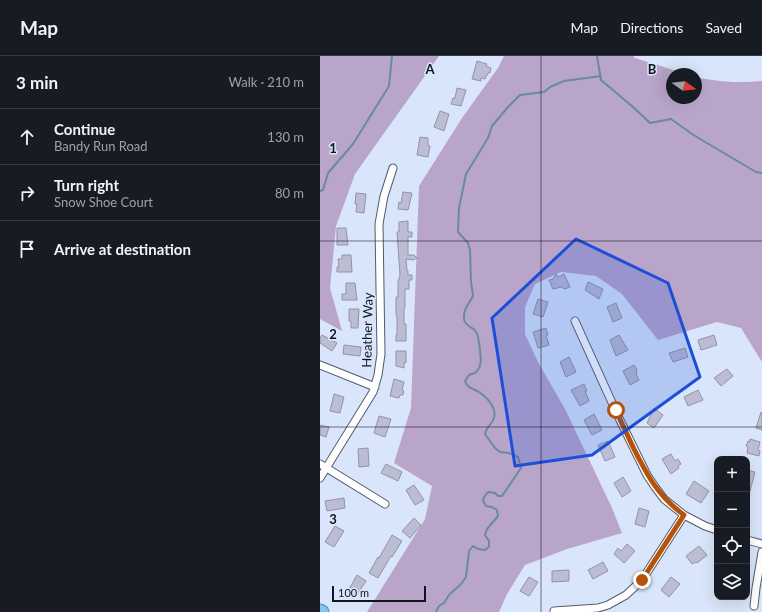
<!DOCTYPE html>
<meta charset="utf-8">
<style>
:root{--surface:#171b24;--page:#242831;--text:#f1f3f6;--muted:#9ea1a6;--line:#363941}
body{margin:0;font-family:Lato,sans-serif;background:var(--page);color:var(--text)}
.controls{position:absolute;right:12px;bottom:12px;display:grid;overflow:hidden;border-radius:8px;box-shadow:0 4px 16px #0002}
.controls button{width:36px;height:36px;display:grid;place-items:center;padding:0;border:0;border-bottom:1px solid var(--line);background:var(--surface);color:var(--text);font:20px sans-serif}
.compass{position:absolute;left:346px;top:12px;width:36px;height:36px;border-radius:50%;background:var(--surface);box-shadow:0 4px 16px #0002;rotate:104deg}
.scale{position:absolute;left:12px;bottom:10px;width:94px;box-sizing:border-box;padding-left:4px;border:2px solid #10141b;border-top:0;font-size:11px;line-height:14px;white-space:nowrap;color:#10141b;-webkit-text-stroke:3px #d9e5fa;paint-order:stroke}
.stop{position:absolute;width:12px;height:12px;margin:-9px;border:3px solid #b45309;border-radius:50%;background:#fff}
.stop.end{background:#b45309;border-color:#fff;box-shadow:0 1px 4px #0008}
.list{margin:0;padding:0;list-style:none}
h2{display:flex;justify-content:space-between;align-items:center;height:52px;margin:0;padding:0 16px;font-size:17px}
h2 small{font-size:13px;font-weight:400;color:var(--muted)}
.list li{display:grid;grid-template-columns:26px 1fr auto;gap:12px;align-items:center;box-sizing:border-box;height:56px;padding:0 16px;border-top:1px solid var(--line)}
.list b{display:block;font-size:15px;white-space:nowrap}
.list p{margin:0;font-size:13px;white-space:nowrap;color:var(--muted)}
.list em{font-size:13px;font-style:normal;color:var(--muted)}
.icon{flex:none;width:22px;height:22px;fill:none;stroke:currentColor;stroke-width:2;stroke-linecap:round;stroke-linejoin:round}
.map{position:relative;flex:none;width:442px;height:556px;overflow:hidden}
header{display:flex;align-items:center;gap:24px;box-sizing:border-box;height:56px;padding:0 20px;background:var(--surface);border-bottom:1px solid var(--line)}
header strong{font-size:19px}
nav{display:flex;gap:22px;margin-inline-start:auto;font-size:14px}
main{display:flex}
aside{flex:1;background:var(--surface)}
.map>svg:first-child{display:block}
.forest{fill:#baa5ca}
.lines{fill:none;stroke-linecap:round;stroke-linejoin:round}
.stream{stroke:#688c98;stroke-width:2}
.building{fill:#bcbcd2;stroke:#9393a8}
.street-casing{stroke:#525b6d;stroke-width:9}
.highway-casing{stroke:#5987a7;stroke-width:15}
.street{stroke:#fff;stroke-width:7}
.highway{stroke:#81c5f3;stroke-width:13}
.route{stroke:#b45309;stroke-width:5}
.marked{fill:#1d4ed8;fill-opacity:0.2;stroke:#1d4ed8;stroke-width:3;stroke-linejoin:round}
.grid{fill:none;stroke:#10141b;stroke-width:1;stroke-opacity:0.55}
.labels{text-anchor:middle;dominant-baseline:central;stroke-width:3;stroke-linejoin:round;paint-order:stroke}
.street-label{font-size:13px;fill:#10141b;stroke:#d9e5fa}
.grid-label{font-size:13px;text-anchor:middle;font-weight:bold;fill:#10141b;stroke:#d9e5fa;stroke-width:3;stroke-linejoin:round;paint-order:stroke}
</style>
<header>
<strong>Map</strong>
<nav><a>Map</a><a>Directions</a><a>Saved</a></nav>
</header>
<main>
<aside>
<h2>3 min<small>Walk · 210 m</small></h2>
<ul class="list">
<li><svg class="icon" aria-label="ahead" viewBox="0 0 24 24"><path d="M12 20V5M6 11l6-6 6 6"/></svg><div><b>Continue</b><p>Bandy Run Road</p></div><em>130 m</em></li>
<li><svg class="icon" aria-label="right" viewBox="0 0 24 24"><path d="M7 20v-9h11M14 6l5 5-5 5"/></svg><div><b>Turn right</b><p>Snow Shoe Court</p></div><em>80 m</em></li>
<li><svg class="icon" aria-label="arrive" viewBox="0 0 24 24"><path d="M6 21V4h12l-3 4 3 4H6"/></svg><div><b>Arrive at destination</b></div></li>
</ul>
</aside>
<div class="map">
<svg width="442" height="556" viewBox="0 0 442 556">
<rect width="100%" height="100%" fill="#d9e5fa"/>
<path class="forest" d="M0 0H119L35 118 16 170 10 232 22 275 0 263Z
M184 0H313L315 2 366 18H352V42H376V21C396 26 421 27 442 25V306L421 272 397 266 338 284 302 238 276 220 241 216 215 228 205 251V278L218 306 245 353 292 452 302 477 247 493 205 509 187 538 179 556H47L105 463 112 430 74 407 91 352 99 130 142 62 178 12Z"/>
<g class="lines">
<path class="stream" d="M277 0 281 24 313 51 330 67 351 63 375 80 436 116 442 117
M0 135 3 134 8 117 33 88 69 30 72 0
M116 556 119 550 124 547 129 539 141 528 146 521 149 495 153 490 158 493 165 494 169 491V485L165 479 167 473 178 460 177 454 172 451 166 450 163 445 164 441 168 436 175 437 178 440H182L201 412 198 401 189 397 180 396 175 392 165 378C166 371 172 368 174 362 177 352 167 341 159 336 153 332 148 333 145 325L149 319 155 317C157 315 160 312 160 309 162 305 159 280 156 276 153 270 145 271 144 263 143 253 149 248 153 240L151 226 150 194 148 187 138 176 139 152 146 118 168 82 172 70 188 51 200 39 224 36 230 31 244 25 281 20"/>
</g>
<path class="building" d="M157 5 167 8 166 10 171 12 170 17H168L165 23 161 22V25L152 23Z
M137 32 146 34 141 50 131 48 133 42H135Z
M120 55 129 58 124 75 114 71Z
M100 81 108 82V89L110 90 108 101 97 99Z
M83 136 92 137 88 154 78 153 79 146 81 147Z
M36 137 46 138 44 157 36 156 37 148H35Z
M88 165V176H92V181H88V199H94L97 202 93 204 86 203 87 215H88V219H92V224H89V233H85V252H84V268H86V285H76V279H77V259H76V241H78V226L80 219 77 176H79V166Z
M17 172H26L28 189H17Z
M22 199H31L32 216H17V211H19L18 203H22Z
M236 218 238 221 244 218 250 231 244 233 242 231H241L233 233 229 224 233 223Z
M268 226 283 233 279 243 265 234Z
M26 227H35L37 244H22V238H26Z
M218 243 228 246 223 261 213 258Z
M296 247 302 262 293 266 287 251Z
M29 253H39L38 272H31V265H29Z
M226 272 228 279H226L229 289 218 292 213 276Z
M2 279 17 287 12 295 0 287V282Z
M299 279 308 294 296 300 290 284Z
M394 279 397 289 381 294 378 284Z
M24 289 41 291 40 300 23 298Z
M365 292 368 301 353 306 349 297Z
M76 295H86V307L84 306V312L76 310Z
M249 301 256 316 246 321 240 306Z
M314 309 317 314 316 315 317 318H316L319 324 310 329 303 315Z
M407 313 413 320 401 330 394 322Z
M74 323 84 326 82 334 84 335 83 339H80L79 342 70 340Z
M264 328 267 335H265L269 345 260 350 251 334Z
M378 334 383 344 368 350 364 341Z
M14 338 24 341 20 357 10 355Z
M334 352 343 359 334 372 327 367Z
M441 356 442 357V374L436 372Z
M274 358 282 374 272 379 264 364Z
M59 360 71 363 65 381 54 377Z
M0 369 9 371 6 381 0 379Z
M430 383 440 386 438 394 440 395 439 400 427 397 428 391 426 390 428 385 430 386Z
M288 385 295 401 285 405 278 389Z
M48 392 49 410 39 411 38 393Z
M351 398 355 405 358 403 361 408 358 410 359 412 351 418 342 403Z
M66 408 82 416 78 425 61 417Z
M427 414 435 416 429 439H427Z
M303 421 311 435 302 441 294 427Z
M374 425 389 435 381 447 366 438Z
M94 429 104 444 95 449 86 434Z
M24 442 25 452 7 455 5 445Z
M319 452 329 455 325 471 315 468Z
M94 462 101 469 90 482 82 475Z
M15 470 24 475 14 491 5 486Z
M72 479 82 485 72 501 71 500 58 522 49 517 58 501 59 502Z
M307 488 315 495 304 507 294 498 298 492 301 495Z
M379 490 387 499 377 507 376 506 372 508 366 500Z
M283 506 288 515 273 523 268 514Z
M249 514V525L232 526V515Z
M37 519 46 525 36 540 28 535Z
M209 521 218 526 209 540 200 535Z
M351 521 360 528 349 541 341 534Z"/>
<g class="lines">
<g class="street-casing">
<path id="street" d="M255 265 299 362 327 419 335 431 344 443 364 459 385 470 397 474
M0 309 55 331
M0 408 65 448
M0 422 53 336 58 319 61 298 59 168 64 140 73 112
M427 484 442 488
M434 550 436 532 442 496
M234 555 278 552 288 549 306 539 322 524 364 459"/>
</g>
<g class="highway-casing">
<path id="highway" d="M0 555 2 556"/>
</g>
<use href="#street" class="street"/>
<use href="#highway" class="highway"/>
</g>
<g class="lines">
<path class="route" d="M296 354C301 366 307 378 313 391 327 419 338 440 364 459L322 524"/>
</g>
<path class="marked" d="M256 183 348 227 380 321 272 399 195 410 172 262Z"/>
<path class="grid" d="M221 0V556M0 185H442M0 371H442"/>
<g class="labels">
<g class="street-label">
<text transform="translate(47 274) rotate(-89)">Heather Way</text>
</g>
</g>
<g class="grid-label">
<text x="110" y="18">A</text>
<text x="332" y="18">B</text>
<text x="13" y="97">1</text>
<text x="13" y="283">2</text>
<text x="13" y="468">3</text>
</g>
</svg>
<div class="controls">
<button>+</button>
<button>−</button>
<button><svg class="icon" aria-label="locate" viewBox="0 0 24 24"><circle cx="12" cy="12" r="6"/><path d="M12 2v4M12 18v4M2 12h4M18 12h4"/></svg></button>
<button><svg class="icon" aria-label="layers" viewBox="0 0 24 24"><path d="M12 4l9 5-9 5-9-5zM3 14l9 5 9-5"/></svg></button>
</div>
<svg class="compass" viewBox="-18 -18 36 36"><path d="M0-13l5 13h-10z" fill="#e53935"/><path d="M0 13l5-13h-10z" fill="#9ea1a6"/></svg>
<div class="scale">100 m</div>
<div class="stop" style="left:296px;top:354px"></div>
<div class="stop end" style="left:322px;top:524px"></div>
</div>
</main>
